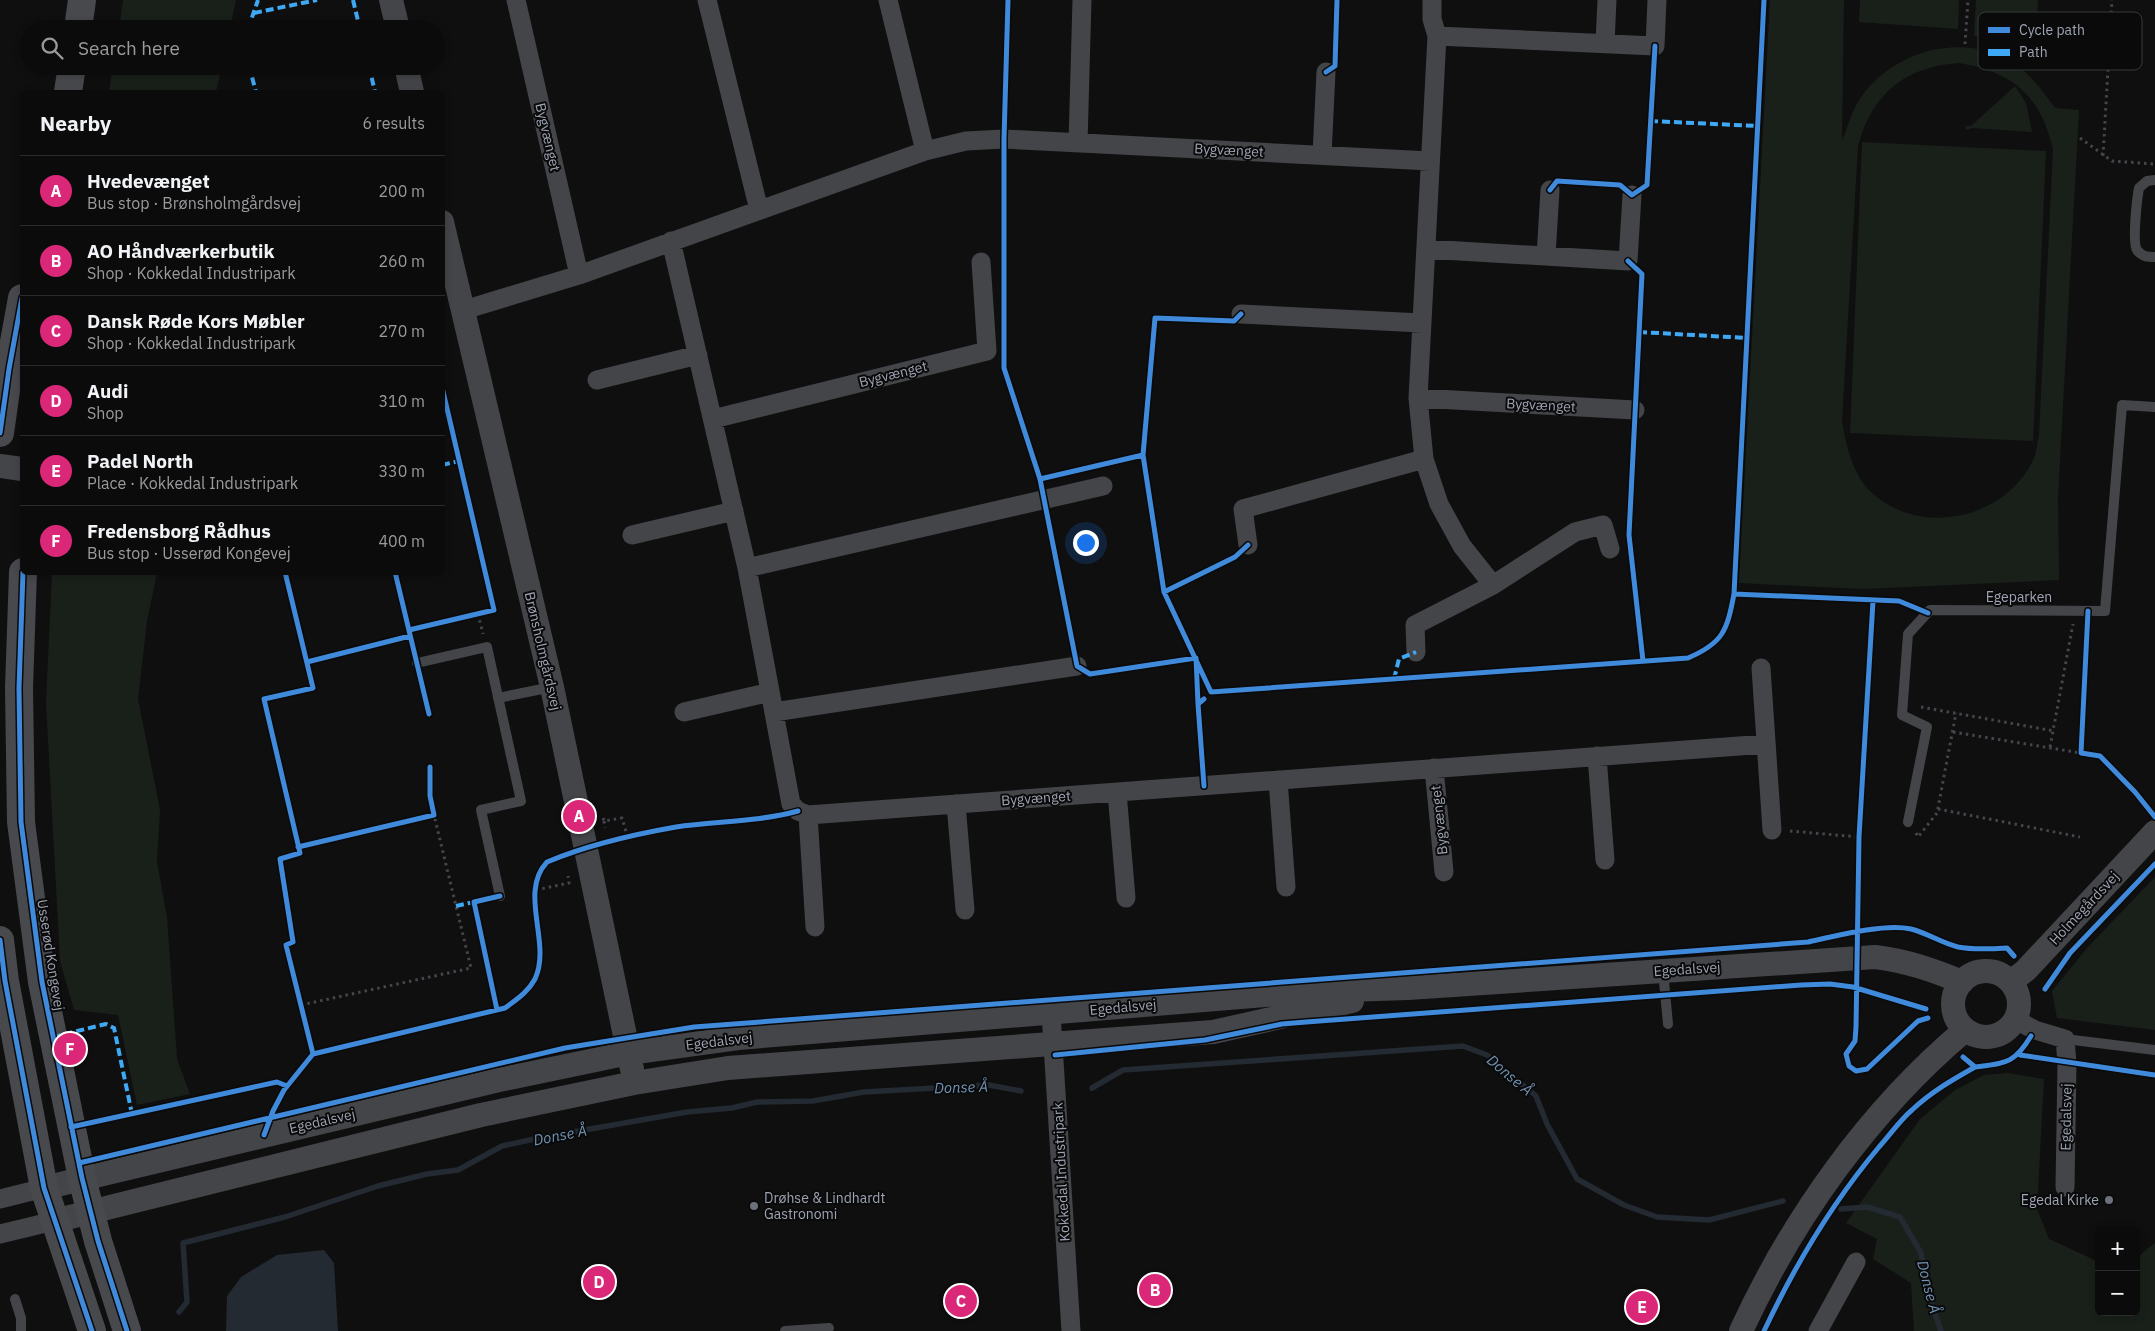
<!DOCTYPE html>
<meta charset="utf-8">
<style>
:root{--surface:#0b0b0c;--page:#141415;--text:#f1f3f6;--muted:#9a9b9d;--line:#2b2b2d;--accent:#db2777}
body{margin:0;font-family:"IBM Plex Sans",sans-serif;background:var(--page);color:var(--text)}
.controls{position:absolute;right:15px;bottom:15px;display:grid;overflow:hidden;border-radius:8px;box-shadow:0 2px 8px #0003}
.controls button{width:45px;height:45px;display:grid;place-items:center;padding:0;border:0;border-bottom:1px solid var(--line);background:var(--surface);color:var(--text);font:25px sans-serif}
.you{position:absolute;left:1085px;top:542px;width:18px;height:18px;margin:-12px;border:4px solid #fff;border-radius:50%;background:#1a73e8;box-shadow:0 0 0 8px #1a73e833}
.badge{display:grid;place-items:center;width:32px;height:32px;border-radius:50%;background:var(--accent);color:#fff;font-size:16px;font-weight:700}
.pin{position:absolute;translate:-50% -50%;border:2px solid #fff;box-shadow:0 1px 5px #0006}
.list{margin:0;padding:0;list-style:none}
h2{display:flex;justify-content:space-between;align-items:center;height:65px;margin:0;padding:0 20px;font-size:21px}
h2 small{font-size:16px;font-weight:400;color:var(--muted)}
.list li{display:grid;grid-template-columns:32px 1fr auto;gap:15px;align-items:center;box-sizing:border-box;height:70px;padding:0 20px;border-top:1px solid var(--line)}
.list b{display:block;font-size:19px;white-space:nowrap}
.list p{margin:0;font-size:16px;white-space:nowrap;color:var(--muted)}
.list em{font-size:16px;font-style:normal;color:var(--muted)}
.icon{flex:none;width:28px;height:28px;fill:none;stroke:currentColor;stroke-width:2;stroke-linecap:round;stroke-linejoin:round}
.map{position:relative;flex:none;width:2155px;height:1331px;overflow:hidden}
.search{position:absolute;background:var(--surface);box-shadow:0 2px 8px #0003;left:20px;top:20px;width:425px;height:55px;display:flex;align-items:center;gap:12px;box-sizing:border-box;padding:0 18px;border-radius:28px;color:var(--muted);font-size:19px}
.panel{position:absolute;background:var(--surface);box-shadow:0 2px 8px #0003;left:20px;top:90px;width:425px;height:485px;border-radius:8px}
.map>svg:first-child{display:block}
.green{fill:#19201a;fill-rule:evenodd}
.water{fill:#232a32}
.lines{fill:none;stroke-linecap:round;stroke-linejoin:round}
.stream{stroke:#232a32;stroke-width:5.5}
.path{stroke:#44464b;stroke-width:3;stroke-dasharray:2.5 4;stroke-linecap:butt}
.service{stroke:#444549;stroke-width:10}
.minor{stroke:#444549;stroke-width:19}
.tertiary{stroke:#444549;stroke-width:24}
.secondary{stroke:#47494d;stroke-width:28}
.quiet{stroke:#3fa9f5;stroke-width:4;stroke-dasharray:8 4;stroke-linecap:butt}
.cycleway-casing{stroke:#0a0a0b;stroke-width:8}
.cycleway{stroke:#408adc;stroke-width:5}
.poi-dot{fill:#6c707a;stroke:#0a0a0b;stroke-width:2}
.labels{text-anchor:middle;dominant-baseline:central;stroke-width:4;stroke-linejoin:round;paint-order:stroke}
.street-label{font-size:14px;fill:#9ea4b3;stroke:#0a0a0b}
.poi-label{font-size:14px;fill:#9ea4b3;stroke:#0a0a0b;text-anchor:start}
.water-label{font-size:15px;font-style:italic;fill:#7193b3;stroke:#0a0a0b}
.key{fill:#0a0a0b;stroke:#36383d;stroke-width:1}
.key-label{font-size:14px;fill:#9ea4b3}
</style>
<div class="map">
<svg width="2155" height="1331" viewBox="0 0 2155 1331">
<rect width="100%" height="100%" fill="#0f0f10"/>
<path class="green" d="M123 0H236L230 29H119Z
M1770 0H1844L1842 141C1848 127 1851 112 1860 99 1891 52 1961 31 2011 62 2031 74 2042 90 2055 108L2079 110 2058 497 2059 580 1863 589 1739 583ZM1959 63C2013 72 2041 96 2053 150L2039 435C2037 443 2037 451 2034 458 2007 519 1919 539 1870 491 1852 473 1846 445 1842 421L1858 146C1872 94 1904 67 1959 63Z
M1860 0H1959L1958 29 1859 22Z
M1976 0H2038L2036 38 1974 36Z
M113 66H222L216 92H109Z
M2015 86 2026 103 2032 132 1972 128 1966 130V126H1971Z
M1862 142 2046 151 2033 441 1850 433Z
M52 573H157L147 621 138 699 160 810 157 862 167 917 177 1059 190 1094 137 1105 118 1015 74 1010 60 961 46 702Z
M2155 877V1030L2057 1018 2052 991 2087 948Z
M2008 1073 2044 1079 2037 1209 2049 1239 2099 1262V1312H2136V1258L2155 1243V1331H1914L1911 1283 1873 1259 1877 1239 1846 1223 1920 1119 1955 1090 1984 1075Z"/>
<path class="water" d="M324 1250 334 1263 338 1331H226L227 1296 241 1277 277 1255Z"/>
<g class="lines">
<path class="stream" d="M1092 1088 1123 1070 1463 1046 1487 1055 1536 1096 1547 1124 1577 1179 1624 1205 1657 1217 1709 1220 1783 1201
M1841 1209 1867 1207 1900 1217 1921 1253 1929 1297 1941 1331
M179 1312 187 1302 183 1243 285 1217 378 1186 427 1174 458 1170 502 1146 539 1138 687 1112 732 1108 757 1102 813 1101 864 1092 989 1085 1021 1091"/>
<path class="path" d="M1965 44 1968 0
M2080 138 2112 161 2154 164
M2103 156 2112 0
M478 614 483 634
M1921 707 2054 731
M1953 732 2081 753
M2050 747 2073 624
M1938 809 2080 837
M603 818 604 821 622 818 628 838
M604 821 605 828
M1790 831 1859 837
M1916 833 1918 837 1937 813 1956 713
M536 890 569 883 568 876
M301 1005 471 968 434 815"/>
<path class="service" d="M2155 180 2147 181 2139 188C2137 199 2132 242 2137 250 2142 257 2148 257 2155 257
M417 663 487 647 521 801 481 810 500 896
M498 698 552 687
M1908 822 1927 727 1902 715 1908 634 1930 610 2105 611 2122 405 2155 407
M1663 971 1668 1024
M2065 1039 2155 1050
M15 1299 21 1318V1331
M785 1331 829 1328"/>
<path class="minor" d="M516 0 579 275
M707 0 759 210
M888 0 925 151
M1432 0V19L1437 36
M1605 43 1607 0
M1078 143 1082 0
M1322 155 1326 72
M671 241 747 568 791 804 798 811 808 815 1766 744
M1426 249 1628 261 1632 195
M1546 256 1550 190
M464 310 579 275 925 151 966 141 1004 139 1430 161
M1241 314 1422 323
M597 380 698 355
M1418 398 1635 410
M713 419 987 351 981 262
M632 535 734 511
M1248 545 1243 509 1424 459
M747 568 1103 486
M1493 585 1462 546 1439 504 1424 459 1418 398 1437 36 1655 46 1657 0
M1416 652 1415 625 1493 585 1575 532 1603 525 1610 549
M1761 668 1772 830
M684 712 770 692
M774 712 1077 666
M1597 756 1605 860
M1434 768 1444 872
M1278 780 1286 887
M1117 792 1126 898
M956 804 965 910
M808 815 815 927
M1051 1013 1071 1331
M2016 1020 2035 1030 2065 1039 2067 1063 2065 1187
M0 1199 44 1188
M0 1234 54 1221
M1818 1331 1856 1262"/>
<path class="tertiary" d="M391 0 398 29
M406 66 412 92
M442 222 552 687 632 1069
M0 466 22 469
M1953 1004a33 33 0 1 1 66 0a33 33 0 1 1-66 0Z
M2011 982 2026 970 2155 832
M44 1188 499 1080 629 1053 738 1038 1316 991 1408 988 1875 957C1907 961 1933 970 1962 982
M54 1221 481 1115 634 1083 728 1068 1213 1032 1352 1001
M1741 1331C1793 1218 1869 1111 1965 1030"/>
<path class="secondary" d="M78 29 82 0
M68 92 72 66
M0 433 9 369 22 298
M23 572 19 688 21 822 42 982 82 1178 98 1241 127 1331
M0 940 5 981 44 1188 92 1331"/>
<path class="quiet" d="M353 0 360 29
M254 13 317 0
M248 29 258 0
M249 66 256 92
M369 66 375 92
M1650 121 1757 126
M1639 332 1747 338
M442 465 459 461
M1394 679 1399 659 1416 652
M456 906 474 902
M53 1037 106 1024 114 1028 132 1114"/>
<g class="cycleway-casing">
<path id="cycleway" d="M1008 0 1004 139V368L1040 479 1143 455 1164 592 1211 692 1688 658C1723 643 1727 631 1734 594L1764 0
M1326 72 1335 66 1337 0
M1550 190 1557 181 1620 185 1632 195 1647 185 1655 46
M1628 261 1642 274 1629 535 1643 661
M0 433 9 369 22 298
M1143 455 1155 318 1234 321 1241 314
M1040 479 1077 666 1090 674 1196 658 1198 704
M23 572 19 688 21 822 42 982 82 1178 98 1241 127 1331
M285 572 313 688 264 699 300 853 280 859 293 942 286 945 313 1054
M395 572 429 714
M1164 592 1235 557 1248 545
M1734 594 1899 601 1928 613
M1873 601 1859 837 1856 1027 1855 1041 1846 1054 1849 1066 1856 1071 1867 1069 1918 1021 1928 1018
M2088 611 2081 753 2100 756 2135 792 2155 817
M409 630 494 610 442 387
M307 662 410 636
M1204 699 1198 704 1204 786
M298 847 434 815 430 796V767
M0 940 5 981 44 1188 92 1331
M2045 989 2070 953 2155 864
M497 1010 474 902 500 896
M1055 1055 1205 1040 1282 1024 1306 1022 1801 985 1830 984 1853 987 1926 1009
M2020 1055 2155 1075
M1963 1057 1975 1067C2006 1063 2014 1064 2031 1036
M71 1127 277 1082 287 1086
M264 1135 273 1111 284 1090 313 1054 505 1008C517 999 528 992 535 979 552 943 518 893 547 862 585 846 636 834 676 827 717 821 758 822 798 811
M79 1163 565 1048 694 1027 1808 942C1835 936 1885 923 1911 929 1927 933 1942 943 1958 947 1973 950 1991 949 2007 948L2014 956
M1764 1331C1795 1265 1832 1203 1879 1147 1890 1135 1900 1120 1912 1110 1931 1092 1952 1080 1975 1067"/>
</g>
<use href="#cycleway" class="cycleway"/>
</g>
<g class="poi-dot">
<circle cx="2109" cy="1200" r="5"/>
<circle cx="754" cy="1206" r="5"/>
</g>
<g class="labels">
<g class="street-label">
<text transform="translate(548 137) rotate(77)">Bygvænget</text>
<text transform="translate(1229 150) rotate(3)">Bygvænget</text>
<text transform="translate(893 374) rotate(-14)">Bygvænget</text>
<text transform="translate(1541 405) rotate(3)">Bygvænget</text>
<text x="2019" y="597">Egeparken</text>
<text transform="translate(543 651) rotate(77)">Brønsholmgårdsvej</text>
<text transform="translate(1036 798) rotate(-4)">Bygvænget</text>
<text transform="translate(1439 820) rotate(-96)">Bygvænget</text>
<text transform="translate(2084 908) rotate(-47)">Holmegårdsvej</text>
<text transform="translate(51 955) rotate(81)">Usserød Kongevej</text>
<text transform="translate(1687 969) rotate(-4)">Egedalsvej</text>
<text transform="translate(1123 1007) rotate(-5)">Egedalsvej</text>
<text transform="translate(719 1041) rotate(-7)">Egedalsvej</text>
<text transform="translate(2066 1117) rotate(-89)">Egedalsvej</text>
<text transform="translate(322 1121) rotate(-13)">Egedalsvej</text>
<text transform="translate(1061 1172) rotate(-93)">Kokkedal Industripark</text>
</g>
<g class="poi-label">
<text x="764" y="1198">Drøhse &amp; Lindhardt<tspan x="764" dy="16">Gastronomi</tspan></text>
<text x="2099" y="1200" text-anchor="end">Egedal Kirke</text>
</g>
<g class="water-label">
<text transform="translate(1510 1075) rotate(40)">Donse Å</text>
<text transform="translate(961 1087) rotate(-2)">Donse Å</text>
<text transform="translate(560 1135) rotate(-11)">Donse Å</text>
<text transform="translate(1929 1287) rotate(76)">Donse Å</text>
</g>
</g>
<rect x="1978" y="12" width="164" height="58" rx="8" class="key"/>
<rect x="1988" y="27" width="22" height="6" fill="#408adc"/>
<rect x="1988" y="49" width="22" height="7" fill="#3fa9f5"/>
<g class="key-label">
<text x="2019" y="35">Cycle path</text>
<text x="2019" y="57">Path</text>
</g>
</svg>
<div class="controls">
<button>+</button>
<button>−</button>
</div>
<div class="you"></div>
<div class="pin badge" style="left:579px;top:816px">A</div>
<div class="pin badge" style="left:1155px;top:1290px">B</div>
<div class="pin badge" style="left:961px;top:1301px">C</div>
<div class="pin badge" style="left:599px;top:1282px">D</div>
<div class="pin badge" style="left:1642px;top:1307px">E</div>
<div class="pin badge" style="left:70px;top:1049px">F</div>
<div class="search"><svg class="icon" aria-label="search" viewBox="0 0 24 24"><circle cx="10" cy="10" r="6"/><path d="M15 15l6 6"/></svg>Search here</div>
<section class="panel">
<h2>Nearby<small>6 results</small></h2>
<ul class="list">
<li><span class="badge">A</span><div><b>Hvedevænget</b><p>Bus stop · Brønsholmgårdsvej</p></div><em>200 m</em></li>
<li><span class="badge">B</span><div><b>AO Håndværkerbutik</b><p>Shop · Kokkedal Industripark</p></div><em>260 m</em></li>
<li><span class="badge">C</span><div><b>Dansk Røde Kors Møbler</b><p>Shop · Kokkedal Industripark</p></div><em>270 m</em></li>
<li><span class="badge">D</span><div><b>Audi</b><p>Shop</p></div><em>310 m</em></li>
<li><span class="badge">E</span><div><b>Padel North</b><p>Place · Kokkedal Industripark</p></div><em>330 m</em></li>
<li><span class="badge">F</span><div><b>Fredensborg Rådhus</b><p>Bus stop · Usserød Kongevej</p></div><em>400 m</em></li>
</ul>
</section>
</div>
